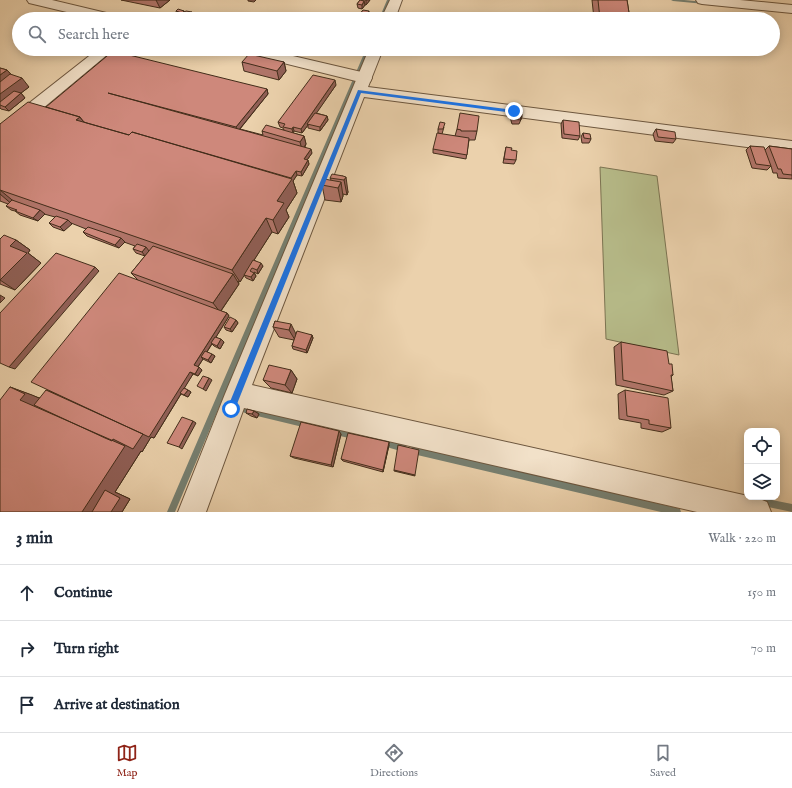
<!DOCTYPE html>
<meta charset="utf-8">
<style>
:root{--surface:#fff;--page:#f2f2f3;--text:#1f2937;--muted:#747a83;--line:#e0e1e3;--accent:#8f2418}
body{margin:0;font-family:"IM FELL English",serif;background:var(--page);color:var(--text)}
.controls{position:absolute;right:12px;bottom:12px;display:grid;overflow:hidden;border-radius:8px;box-shadow:0 2px 10px #0003}
.controls button{width:36px;height:36px;display:grid;place-items:center;padding:0;border:0;border-bottom:1px solid var(--line);background:var(--surface);color:var(--text);font:20px sans-serif}
.stop{position:absolute;width:12px;height:12px;margin:-9px;border:3px solid #1a73e8;border-radius:50%;background:#fff}
.stop.end{background:#1a73e8;border-color:#fff;box-shadow:0 1px 4px #0008}
.list{margin:0;padding:0;list-style:none}
h2{display:flex;justify-content:space-between;align-items:center;height:52px;margin:0;padding:0 16px;font-size:17px}
h2 small{font-size:13px;font-weight:400;color:var(--muted)}
.list li{display:grid;grid-template-columns:26px 1fr auto;gap:12px;align-items:center;box-sizing:border-box;height:56px;padding:0 16px;border-top:1px solid var(--line)}
.list b{display:block;font-size:15px;white-space:nowrap}
.list em{font-size:13px;font-style:normal;color:var(--muted)}
.icon{flex:none;width:22px;height:22px;fill:none;stroke:currentColor;stroke-width:2;stroke-linecap:round;stroke-linejoin:round}
.map{position:relative;flex:none;width:792px;height:512px;overflow:hidden}
.search{position:absolute;background:var(--surface);box-shadow:0 2px 10px #0003;left:12px;right:12px;top:12px;height:44px;display:flex;align-items:center;gap:10px;box-sizing:border-box;padding:0 14px;border-radius:22px;color:var(--muted);font-size:15px}
.sheet{height:220px;background:var(--surface)}
nav{display:flex;justify-content:space-around;align-items:center;box-sizing:border-box;height:56px;border-top:1px solid var(--line);background:var(--surface);font-size:11px;color:var(--muted)}
nav a{display:grid;justify-items:center;gap:2px}
nav .on{color:var(--accent)}
.map>svg:first-child{display:block}
.green{fill:#b7bc8a;stroke:#7c7452}
.lines{fill:none;stroke-linecap:round;stroke-linejoin:round}
.stream{fill:#768072;fill-rule:evenodd}
.minor-casing{stroke:#6c563e;stroke-width:2}
.tertiary-casing{stroke:#6c563e;stroke-width:2}
.minor{fill:#f2e1c9;fill-rule:evenodd}
.tertiary{fill:#f2e1c9;fill-rule:evenodd}
.wall{fill:#b1756a;stroke:#422d1a}
.shaded-wall{fill:#905f56;stroke:#422d1a}
.building{fill:#ce887b;stroke:#422d1a}
.route{fill:#1a73e8}
</style>
<div class="map">
<svg width="792" height="512" viewBox="0 0 792 512">
<rect width="100%" height="100%" fill="#ebd1ac"/>
<filter id="stains"><feTurbulence type="fractalNoise" baseFrequency=".005" numOctaves="4"/><feColorMatrix values="0 0 0 0 .2 0 0 0 0 .09 0 0 0 0 .02 0 0 0 .5 -.17"/></filter>
<radialGradient id="worn" r=".72"><stop offset=".6" stop-color="#630" stop-opacity="0"/><stop offset="1" stop-color="#630" stop-opacity=".3"/></radialGradient>
<path class="green" d="M600 167 657 176 679 355 606 339Z"/>
<g class="lines">
<path class="stream" d="M387 0H391L383 19H379Z
M671 0H684L705 2 707 3 705 4 673 1Z
M366 49H370L175 512H167Z
M245 407 307 422 309 423 310 425 309 427 307 428 245 413 243 412 242 410 243 408Z
M335 429 354 433 356 434 357 436 356 438 354 439 335 435 333 434 332 432 333 430Z
M383 440 404 444 408 448 404 452 383 446 381 445 380 443 381 441Z
M413 446 677 508 680 509 681 512H661L413 454 409 450Z
M762 498 792 504V512L759 505 758 502 759 499Z"/>
<g class="minor-casing">
<path id="minor" d="M390 0H402L395 19H381Z
M696 0H740L792 5V13L702 4 698 3Z
M98 49H114L6 139 0 141V126Z
M369 49H383L368 87 792 141V153L364 97 252 385 757 498 767 502 771 512H697L244 408 206 512H178L225 394Z"/>
</g>
<g class="tertiary-casing">
<path id="tertiary" d="M27 0H52L119 16 121 19H96L29 3Z
M236 49H263L370 74 372 78 370 82 364 83 239 52Z"/>
</g>
<use href="#minor" class="minor"/>
<use href="#tertiary" class="tertiary"/>
</g>
<path class="wall" d="M121 0H170L160 8Z
M248 0H256L254 2 248 1Z
M360 0H370L366 5H365L362 9 358 8 357 4Z
M592 0H627L630 19H594Z
M363 10 369 19H356L360 16V14Z
M176 11H184L185 12 193 17 191 19 185 17V16L183 17 177 16Z
M165 49H180L177 52Z
M242 62H284L286 71 279 80 244 71Z
M0 68 7 70 12 75 29 87 21 93 25 98 9 111 1 109 0 108Z
M336 85 316 113 327 116 328 120 320 131 308 128V125L302 133 294 131 293 133 304 136 306 144 305 147 312 153 307 160 309 164 302 176 297 175 293 181 297 193 286 210 289 217 278 234 272 232 254 260 263 266 258 274 254 272 256 276 253 281 246 278 244 275 240 282 238 281 239 284 221 311 227 313 229 316 216 337 224 342 220 349 214 346 212 344 207 352 215 356 211 363 203 359 198 367 202 370 198 376 193 374 184 388 191 392 188 397 181 394 154 438 151 437 142 452 141 451 115 492 130 499 122 512H0L10 387 39 398 57 394 139 281 131 273 145 256 136 253 133 249 135 246 124 242 119 248 87 236 83 232 86 229 71 223 64 231 53 227 49 223 55 217 44 214 38 221 20 215 15 211 11 210 6 206 8 204 0 201V124L46 107 267 89 268 94 240 129 263 135 262 131 284 130 283 128 280 127 278 122Z
M512 113 522 117 519 124H512L510 117Z
M563 120 580 136 578 140 562 138 561 124Z
M444 127 442 134 438 133V129Z
M457 129 477 131 475 140H469L466 159 433 153V149L455 136Z
M656 129 676 139 673 143 655 141 653 134Z
M583 133 591 139 589 143H582L581 137Z
M750 146 765 150 769 146 792 149V179L778 178 777 173H773L771 166 767 170 752 168 746 150Z
M506 147 511 150 516 160 514 164 503 163Z
M343 176 348 192 347 195 343 194V196L341 202 325 200 322 185 331 180 330 178Z
M0 239 16 240 30 250 28 253 41 263 15 290 0 284Z
M236 320 238 323 232 332 226 330 224 327Z
M275 321 296 334 312 335 313 338 307 353 293 349 292 346 294 340 279 337 273 327Z
M621 342 669 364 673 375 671 377 673 391 664 395 616 385 614 347Z
M291 370 297 379 292 393 271 388 263 380Z
M625 390 671 428 662 432 641 428V423L619 419 618 394Z
M254 411 259 414 257 418 251 416 246 413Z
M341 434 333 467 294 458 290 456Z
M389 445 383 472 343 461 341 459Z
M394 470 415 475V476L394 471Z"/>
<path class="shaded-wall" d="M156 0H170L160 8Z
M366 0H370L366 5Z
M364 1 365 5 362 9V5Z
M184 11 185 13H183L185 16 183 17 182 13Z
M369 11V19H365V16Z
M192 12 193 17 191 19 189 14Z
M175 49H180L177 52Z
M284 62 286 71 279 80 277 71Z
M7 70 17 81 22 78 29 87 4 106 0 101V75Z
M335 80 336 85 309 124H307L308 125 302 133 301 129Z
M267 89 268 94 238 131 236 127Z
M21 93 25 98 9 111 5 107Z
M327 116 328 120 320 131V127Z
M80 117 88 128 76 120Z
M293 127 294 131 293 133 292 129Z
M304 136 306 144 302 150 300 142Z
M311 149 312 153 305 163 304 159Z
M308 160 309 164 302 176 301 172Z
M296 171 297 175 293 181 297 193 286 210 289 217 278 234 273 220 277 201 288 183Z
M346 177 348 192 347 195 344 180Z
M341 182 343 196 341 202 338 188Z
M0 190 17 204 14 206 0 194Z
M40 210 45 214 38 221 33 218Z
M266 218 272 232 240 282 232 270Z
M68 220 72 224 64 231 60 227Z
M121 238 125 242 119 248 115 245Z
M16 240 30 250 28 253 41 263 15 290 0 280 10 246Z
M146 247 149 251 145 256 142 252Z
M261 263 263 266 258 274 257 270Z
M95 267 99 271 15 369 9 367Z
M254 273 256 276 253 281 251 277Z
M233 274 239 284 220 312 213 303Z
M0 295 5 298 0 303Z
M227 313 229 316 203 358 201 357 203 359 197 368 194 365Z
M236 320 238 323 232 332 230 329Z
M291 324 296 334 295 340 289 330Z
M312 335 313 338 307 353 306 350Z
M221 339 224 342 220 349 217 346Z
M212 354 215 356 211 363 208 360Z
M199 367 202 370 198 376 195 374Z
M291 370 297 379 292 393 285 385Z
M190 372 193 374 154 438 151 437 142 452 141 451 115 492 130 499 122 512H82L20 400 10 387 32 395 46 401V390L57 394Z
M209 378 212 380 206 391 203 389Z
M188 390 191 392 188 397 184 395Z
M254 411 259 414 257 418 252 414Z
M193 421 196 423 182 449 179 447Z
M339 431 341 434 333 467 331 465Z
M389 442V445L383 472V470Z"/>
<path class="building" d="M360 0 364 1 362 5 357 4Z
M598 0H627L630 19H600Z
M178 9 184 11 182 13 176 11Z
M363 10 369 11 365 16 360 14Z
M186 11 192 12 189 14 183 13Z
M358 16 364 18 363 19H356Z
M113 51 267 89 236 127 108 93 311 149 304 159 308 160 301 172 296 171 291 178 132 132 129 135 87 123 84 122 80 117 46 107Z
M249 54 284 62 277 71 242 62Z
M0 68 7 70 0 75Z
M10 74 22 78 0 94V82Z
M313 75 335 80 301 129 293 127 292 129 283 127 285 124 278 122Z
M14 91 21 93 5 107 0 105V102Z
M28 102 80 117 76 120 129 135 132 132 292 179 277 201 284 203 273 220 266 218 232 270 0 190V124Z
M315 113 327 116 320 127 307 124Z
M460 113 479 116 477 131H461V130L457 129Z
M512 113 522 114V117L520 116 521 120 513 119Z
M563 120 579 122 580 136 564 134Z
M440 122 445 123 443 129H438Z
M266 125 304 136 300 142 262 131Z
M656 129 675 132 676 139 658 137Z
M437 133 469 138 467 155 433 149Z
M583 133 590 134 591 139 584 138Z
M750 146 764 147 771 166 756 164Z
M769 146 792 149V175L783 174 781 169H778Z
M506 147 512 148 511 150 517 151 516 160 504 159Z
M332 174 343 176 346 177 344 180 330 178Z
M324 179 341 182 338 188 322 185Z
M12 200 40 210 33 218 15 211 17 210 6 206Z
M56 216 68 220 60 227 49 223Z
M88 227 121 238 115 245 83 232Z
M4 235 16 240 10 246 27 253 0 280V239Z
M137 244 146 247 142 252 133 249Z
M153 246 233 274 213 303 131 273Z
M56 253 95 267 9 367 0 363V313Z
M253 260 261 263 257 270 252 268 250 271 254 273 251 277 244 275Z
M119 273 227 313 194 365 199 367 195 374 190 372 149 437 31 382Z
M230 317 236 320 230 329 224 327Z
M275 321 291 324 289 330 273 327Z
M297 331 312 335 306 350 292 346Z
M215 337 221 339 217 346 211 343Z
M621 342 667 351 669 364H672L673 375H671L673 391 623 380Z
M205 351 212 354 208 360 201 357Z
M269 365 291 370 285 385 263 380Z
M203 376 209 378 203 389 197 386Z
M10 387 25 394 20 400 125 446 82 512H0V400Z
M184 388 188 390 184 395 180 393Z
M46 390 143 434 133 449 113 439 112 441 105 438 34 405Z
M625 390 668 398 671 428 649 424V420L627 416Z
M247 409 254 411 252 414 246 413Z
M182 417 193 421 179 447 167 443Z
M301 422 339 431 331 465 290 456Z
M348 433 389 442 383 470 341 459Z
M398 445 419 450 415 475 394 470Z
M105 490 120 498 111 512H92Z"/>
<path class="route" d="M358 90 514 110 516 111 514 113 361 93 235 409 231 413 227 409Z"/>
<rect width="100%" height="100%" filter="url(#stains)"/>
<rect width="100%" height="100%" fill="url(#worn)"/>
</svg>
<div class="controls">
<button><svg class="icon" aria-label="locate" viewBox="0 0 24 24"><circle cx="12" cy="12" r="6"/><path d="M12 2v4M12 18v4M2 12h4M18 12h4"/></svg></button>
<button><svg class="icon" aria-label="layers" viewBox="0 0 24 24"><path d="M12 4l9 5-9 5-9-5zM3 14l9 5 9-5"/></svg></button>
</div>
<div class="stop" style="left:231px;top:409px"></div>
<div class="stop end" style="left:514px;top:111px"></div>
<div class="search"><svg class="icon" aria-label="search" viewBox="0 0 24 24"><circle cx="10" cy="10" r="6"/><path d="M15 15l6 6"/></svg>Search here</div>
</div>
<section class="sheet">
<h2>3 min<small>Walk · 220 m</small></h2>
<ul class="list">
<li><svg class="icon" aria-label="ahead" viewBox="0 0 24 24"><path d="M12 20V5M6 11l6-6 6 6"/></svg><div><b>Continue</b></div><em>150 m</em></li>
<li><svg class="icon" aria-label="right" viewBox="0 0 24 24"><path d="M7 20v-9h11M14 6l5 5-5 5"/></svg><div><b>Turn right</b></div><em>70 m</em></li>
<li><svg class="icon" aria-label="arrive" viewBox="0 0 24 24"><path d="M6 21V4h12l-3 4 3 4H6"/></svg><div><b>Arrive at destination</b></div></li>
</ul>
</section>
<nav>
<a class="on"><svg class="icon" aria-label="map" viewBox="0 0 24 24"><path d="M3 6l6-2 6 2 6-2v14l-6 2-6-2-6 2zM9 4v14M15 6v14"/></svg>Map</a>
<a><svg class="icon" aria-label="directions" viewBox="0 0 24 24"><path d="M12 3l9 9-9 9-9-9zM9 14v-3h6M13 9l2 2-2 2"/></svg>Directions</a>
<a><svg class="icon" aria-label="saved" viewBox="0 0 24 24"><path d="M7 4h10v16l-5-4-5 4z"/></svg>Saved</a>
</nav>
